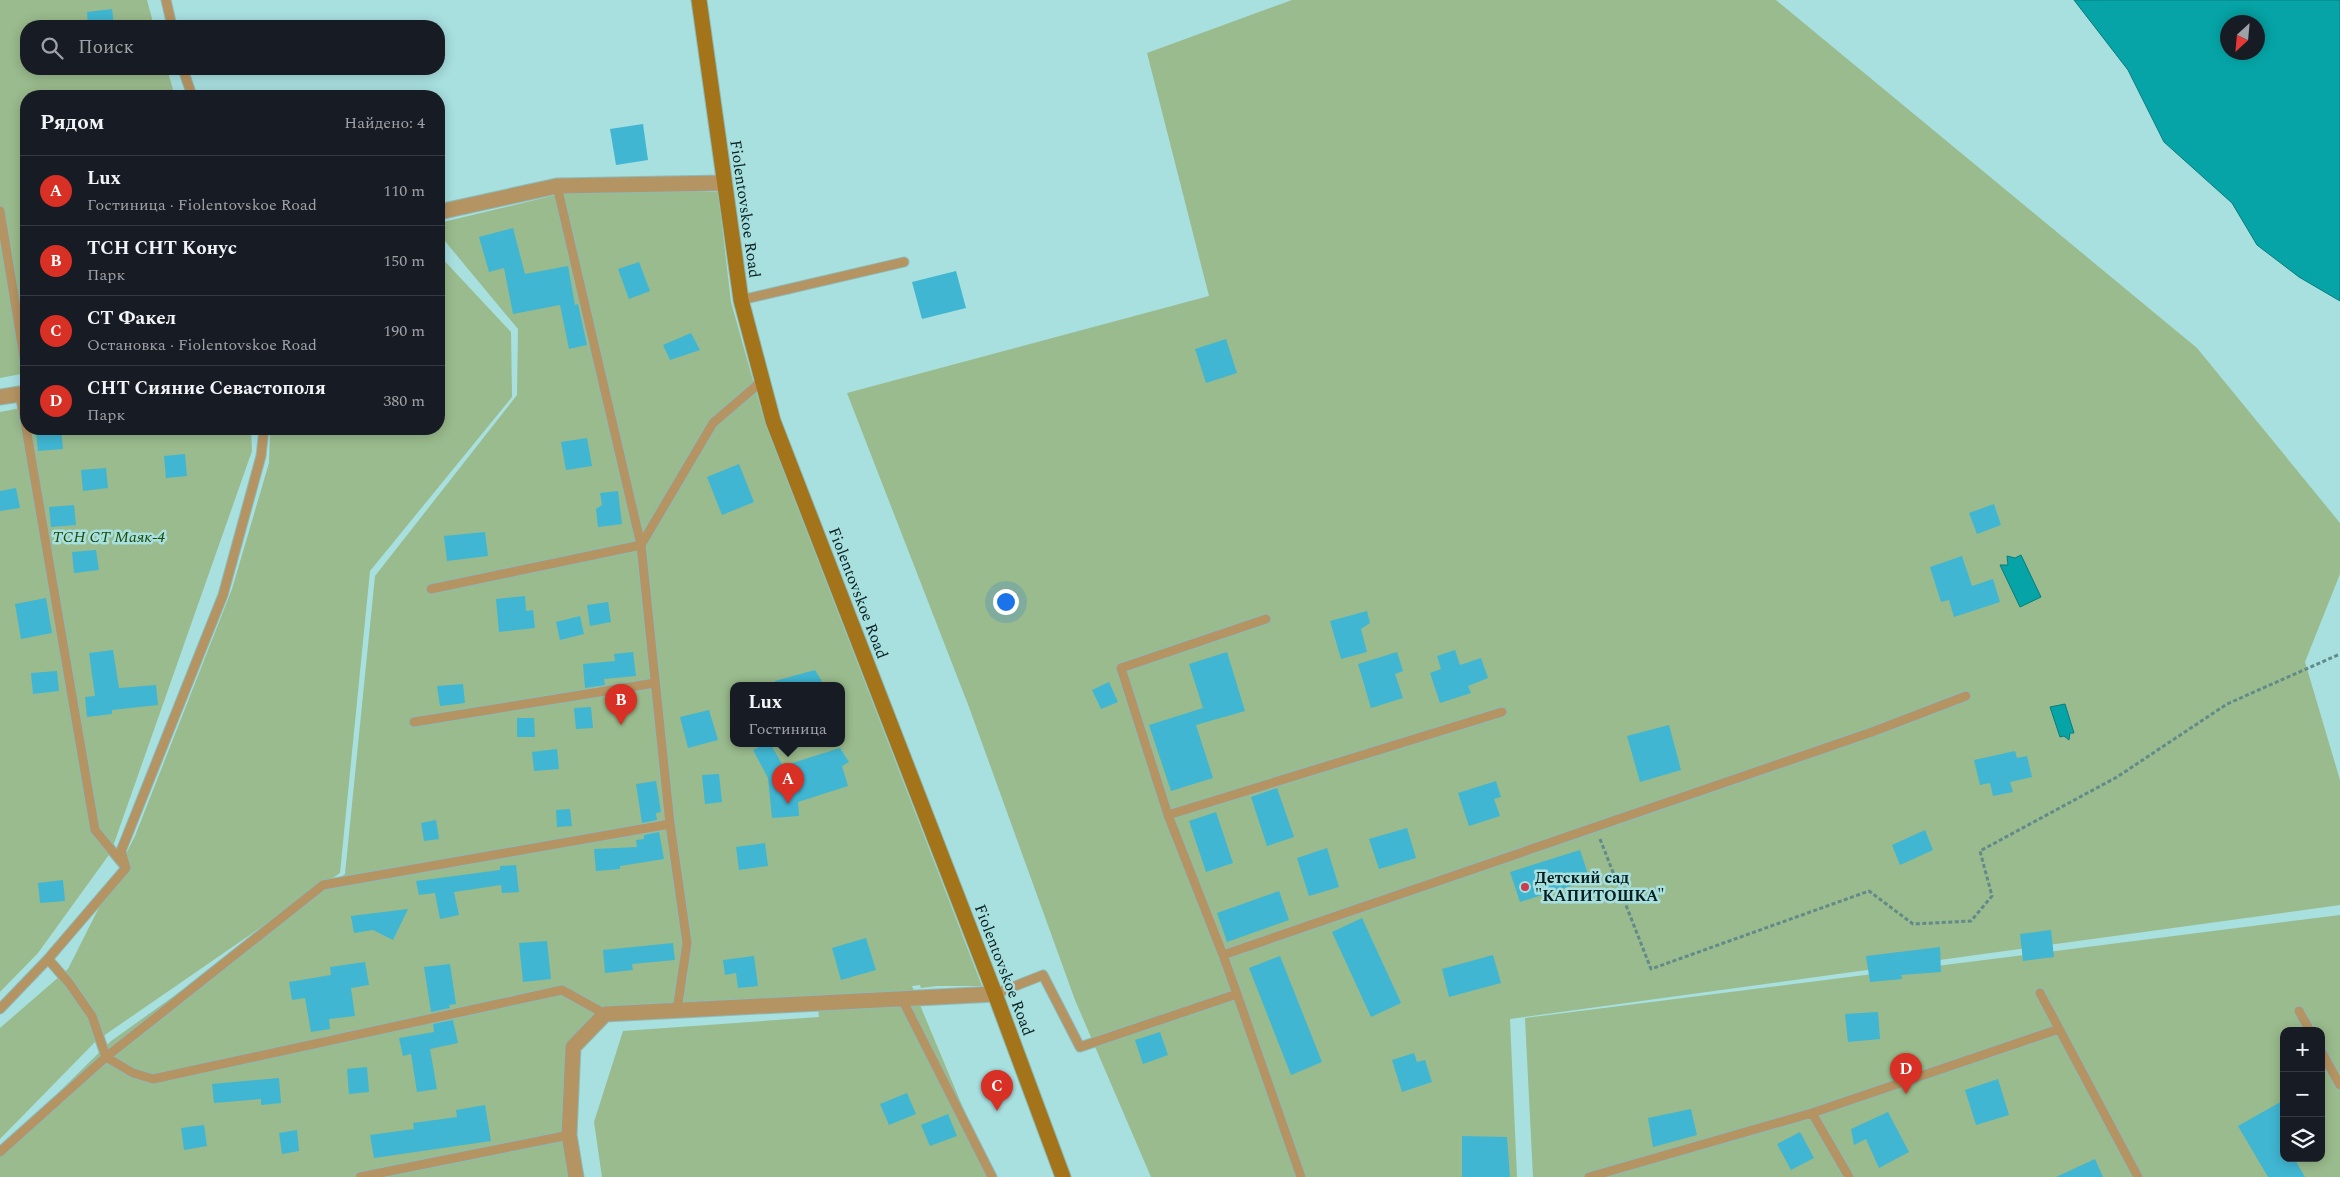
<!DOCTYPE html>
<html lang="ru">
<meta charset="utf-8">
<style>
:root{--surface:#171b24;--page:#242831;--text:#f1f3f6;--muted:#9ea1a6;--line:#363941;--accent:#d93025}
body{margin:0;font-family:Spectral,serif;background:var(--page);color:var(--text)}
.controls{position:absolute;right:15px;bottom:15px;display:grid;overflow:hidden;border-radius:10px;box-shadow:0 2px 12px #0003}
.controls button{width:45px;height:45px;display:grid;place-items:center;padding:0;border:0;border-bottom:1px solid var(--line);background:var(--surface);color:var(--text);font:25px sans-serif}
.compass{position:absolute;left:2220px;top:15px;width:45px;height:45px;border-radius:50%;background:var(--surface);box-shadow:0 2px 12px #0003;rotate:206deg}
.you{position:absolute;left:1005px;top:601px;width:18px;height:18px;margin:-12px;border:4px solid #fff;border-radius:50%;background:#1a73e8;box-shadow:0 0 0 8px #1a73e833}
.badge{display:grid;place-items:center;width:32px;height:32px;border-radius:50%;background:var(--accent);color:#fff;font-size:16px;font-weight:700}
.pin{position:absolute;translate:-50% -41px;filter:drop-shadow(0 1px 2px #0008)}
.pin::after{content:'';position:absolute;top:26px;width:18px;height:15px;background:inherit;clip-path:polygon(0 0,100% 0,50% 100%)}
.popup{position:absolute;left:730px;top:682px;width:115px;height:65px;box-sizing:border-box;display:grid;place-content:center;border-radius:10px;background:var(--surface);filter:drop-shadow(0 1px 4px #0005);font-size:16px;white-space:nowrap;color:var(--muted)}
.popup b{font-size:19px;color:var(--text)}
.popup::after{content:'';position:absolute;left:50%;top:100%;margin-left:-10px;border:10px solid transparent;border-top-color:var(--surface)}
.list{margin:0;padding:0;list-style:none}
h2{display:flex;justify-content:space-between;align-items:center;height:65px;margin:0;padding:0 20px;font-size:21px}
h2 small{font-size:16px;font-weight:400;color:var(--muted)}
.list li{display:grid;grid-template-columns:32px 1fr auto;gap:15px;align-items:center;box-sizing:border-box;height:70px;padding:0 20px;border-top:1px solid var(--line)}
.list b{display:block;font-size:19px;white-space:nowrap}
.list p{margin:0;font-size:16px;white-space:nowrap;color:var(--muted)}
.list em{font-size:16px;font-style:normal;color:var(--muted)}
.icon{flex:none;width:28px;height:28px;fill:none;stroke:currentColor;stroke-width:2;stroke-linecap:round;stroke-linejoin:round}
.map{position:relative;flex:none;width:2340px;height:1177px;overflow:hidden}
.search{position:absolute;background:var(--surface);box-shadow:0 2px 12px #0003;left:20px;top:20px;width:425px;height:55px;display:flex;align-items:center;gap:12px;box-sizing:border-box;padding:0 18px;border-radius:20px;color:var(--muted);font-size:19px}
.panel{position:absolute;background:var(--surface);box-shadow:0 2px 12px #0003;left:20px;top:90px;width:425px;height:345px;border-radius:20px}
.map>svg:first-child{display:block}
.green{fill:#9abb8d;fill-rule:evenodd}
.water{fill:#06a4a6;stroke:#077c7e;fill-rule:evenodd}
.building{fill:#40b6d2}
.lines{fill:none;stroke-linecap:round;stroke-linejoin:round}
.service-casing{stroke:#8bbcbc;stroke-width:11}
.minor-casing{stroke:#8bbcbc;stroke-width:17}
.secondary-casing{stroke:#8bbcbc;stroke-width:17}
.path{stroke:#628a8a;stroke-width:3;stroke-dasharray:4 2.5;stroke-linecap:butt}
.service{stroke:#b59463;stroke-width:9}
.minor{stroke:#b59463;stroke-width:15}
.secondary{stroke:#a4741a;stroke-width:15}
.poi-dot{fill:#cc3c51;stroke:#a8dfdf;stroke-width:2}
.labels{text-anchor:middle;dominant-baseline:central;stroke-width:5;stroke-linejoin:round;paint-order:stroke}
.street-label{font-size:16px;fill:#091f1f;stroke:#a8dfdf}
.park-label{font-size:16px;font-style:italic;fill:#1b4900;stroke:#a8dfdf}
.poi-label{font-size:16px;font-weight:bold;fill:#091f1f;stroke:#a8dfdf;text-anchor:start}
</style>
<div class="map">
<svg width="2340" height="1177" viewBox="0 0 2340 1177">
<rect width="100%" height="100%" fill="#a8dfdf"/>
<path class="green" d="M0 0H147L154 26H26V69H167L175 96H26V373L0 378Z
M1292 0H1776L2197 348 2340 523V574L2305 662 2340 780V905L1510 1019 1517 1177H1151L1075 1000 969 707 847 393 1209 296 1147 53Z
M568 192H718L731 302 765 423 982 986H937L921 988 920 985 912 986 992 1177H602L594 1122 623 1031 819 1017 818 1009 606 1008 566 1047 563 1143 568 1177H0V1150L111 1041 345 874 375 576 517 395 518 329 439 234V223ZM734 685H842V743H734Z
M439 255 511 332 512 397 370 571 340 873 96 1041 0 1139V1028L68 969 135 836 232 589 269 463 270 429H439Z
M26 407V429H251L252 451 111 852 38 953 0 992V412Z
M2340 915V1177H1533L1525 1018ZM2284 1031H2321V1158H2284Z"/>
<path class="water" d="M2074 0H2340V301L2299 277 2257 245 2232 203 2164 142 2128 70ZM2228 22H2258V52H2228Z
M2021 555 2041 597 2020 607 2000 565H2008L2007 556 2015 558Z
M2065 704 2074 733H2070L2069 740 2064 736 2060 737 2050 707Z"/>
<path class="building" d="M112 9 114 26H88L87 12Z
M643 124 648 160 616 165 610 129Z
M513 228 525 274 568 266 575 305 578 304 587 345 569 349 560 305 513 314 504 268 489 272 479 237Z
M639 262 650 291 629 299 618 269Z
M956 271 966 308 922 319 912 282Z
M691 333 700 350 670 360 663 345Z
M1226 339 1237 373 1206 383 1195 349Z
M61 429 63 449 38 451 36 431Z
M587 438 592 466 566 470 561 442Z
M185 454 187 476 166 478 164 456Z
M739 464 754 502 722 515 707 477Z
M106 468 108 488 83 491 81 470Z
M16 488 20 508 0 511V491Z
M618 491 622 524 598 527 596 509 602 505 600 493Z
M1994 504 2001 525 1977 534 1969 513Z
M74 505 76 525 51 527 49 507Z
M485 532 488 556 447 561 444 536Z
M96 550 99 570 74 573 72 552Z
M1962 556 1972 586 1993 579 2000 602 1954 617 1949 600 1941 602 1930 567Z
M525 596 526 611 533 610 535 628 499 632 496 599Z
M46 598 52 633 21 639 15 604Z
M608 602 611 622 590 626 587 605Z
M1367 611 1370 623 1361 629 1367 652 1341 659 1330 621Z
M580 616 584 634 560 640 556 622Z
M113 650 119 688 156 685 158 705 112 710V714L87 717 85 697 95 696 89 653Z
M1455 650 1460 665 1481 658 1488 678 1468 686 1471 693 1440 703 1430 673 1441 669 1437 656Z
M633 652 636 676 604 679 605 685 585 688 583 664 615 661 614 654Z
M1227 652 1245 711 1196 725 1213 778 1171 791 1149 725 1203 708 1189 664Z
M1397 652 1403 671 1395 674 1403 698 1371 708 1358 664Z
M815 670 824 685H775V681Z
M57 671 59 691 33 694 31 673Z
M1109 682 1118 702 1101 709 1092 690Z
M463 684 465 703 440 706 437 686Z
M591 707 593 728 576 729 574 708Z
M709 710 718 740 688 748 680 717Z
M517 718H534L535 737H517Z
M1669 725 1681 770 1640 782 1627 736Z
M767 743H770L783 766 840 748 849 762 842 766 848 786 798 802 799 816 772 818 768 778 753 750Z
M557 749 559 769 534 771 532 752Z
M2015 751 2017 758 2027 756 2032 777 2010 782 2013 792 1993 796 1990 783 1980 785 1974 760Z
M719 774 722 802 705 804 702 775Z
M656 781 661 812 656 813 657 820 642 823 636 784Z
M1496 781 1501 797 1494 799 1500 816 1469 826 1458 793Z
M1277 788 1294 837 1267 846 1251 797Z
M570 809 572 826 557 827 556 810Z
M1216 812 1233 863 1206 872 1189 821Z
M436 820 439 839 424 841 421 823Z
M1407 828 1416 858 1379 869 1369 839Z
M1925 830 1933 850 1900 865 1892 845Z
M659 832 664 859 620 866V869L596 871 594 849 637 847 636 840 644 839V835Z
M765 843 768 866 739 870 736 847Z
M1327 848 1339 887 1309 896 1297 858Z
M1580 850 1590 880 1520 902 1510 872Z
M516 865 519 892 502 893 501 885 454 892 459 915 440 919 435 893 419 895 416 881 500 870V866Z
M63 880 65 901 40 903 38 883Z
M1279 891 1289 920 1227 942 1217 913Z
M408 909 393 940 373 930 354 933 351 916Z
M1362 918 1401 1003 1371 1017 1332 932Z
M2051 930 2054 957 2023 961 2020 934Z
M866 938 876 970 841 980 832 948Z
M547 941 551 979 523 982 519 943Z
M673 943 675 960 632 964 633 970 605 973 603 950Z
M1940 947 1941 972 1901 975 1902 979 1870 982 1866 956Z
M1493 955 1501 983 1449 997 1442 969Z
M754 956 758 986 738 988 736 973 725 975 723 960Z
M1280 956 1322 1062 1291 1075 1249 968Z
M365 962 369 985 351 988 355 1016 329 1019 330 1029 311 1032 305 998 292 1000 289 982 331 975 330 967Z
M450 964 456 1004 449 1005 450 1008 431 1012 424 967Z
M1878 1012 1880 1039 1848 1042 1845 1014Z
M453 1020 458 1043 430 1049 437 1089 417 1092 411 1054 403 1056 399 1038 434 1032 433 1024Z
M1160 1032 1168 1055 1143 1064 1135 1040Z
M1414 1053 1417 1062 1425 1060 1432 1082 1402 1092 1392 1060Z
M367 1067 369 1092 349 1094 347 1069Z
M279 1078 281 1103 261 1105V1099L214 1103 212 1084Z
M1998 1079 2009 1115 1976 1125 1965 1090Z
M907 1093 916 1114 889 1125 880 1104Z
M2284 1100V1158H2294L2305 1177H2268L2238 1126Z
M485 1105 491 1141 374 1158 370 1135 414 1129 413 1123 457 1117 456 1110Z
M1691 1109 1697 1135 1653 1147 1648 1118Z
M1888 1112 1909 1152 1879 1168 1866 1139 1854 1145 1851 1129Z
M948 1114 957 1136 930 1146 921 1125Z
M204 1125 207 1146 184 1150 181 1128Z
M297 1130 299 1151 282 1154 279 1133Z
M1800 1132 1814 1158 1791 1170 1777 1144Z
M1462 1136 1507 1137 1510 1177H1462Z
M2095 1159 2103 1177H2056Z"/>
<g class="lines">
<g class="service-casing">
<path id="service" d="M166 0 172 26
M183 69 192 96
M0 211 26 369
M741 300 904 262
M20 393 95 830 123 864
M431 589 641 545 557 186
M414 722 655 683
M1168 815 1121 668 1266 619
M1223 955 1168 815 1502 712
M48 959 69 983 92 1016 106 1057 133 1073 153 1079 562 990 605 1014
M2040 993 2138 1177
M995 994 1043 975 1080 1047 1237 994 1223 955 1872 732 1966 696
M1237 994 1301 1177
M902 999 992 1177
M0 1009 48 959 126 868 121 851 223 595 261 456 264 429
M677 1010 687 943 670 824 641 545 713 423 762 381
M2299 1011 2310 1031
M2321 1051 2340 1085
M1812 1113 2059 1029
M0 1152 106 1057 323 885 670 824
M360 1177 569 1135
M1589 1177 1812 1113 1849 1177"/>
</g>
<g class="minor-casing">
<path id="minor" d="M439 212 557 186 723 183
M0 397 26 393
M576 1177 569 1135 573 1047 605 1014 995 994"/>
</g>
<g class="secondary-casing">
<path id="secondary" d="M699 0 741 300 773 421 995 994 1063 1177"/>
</g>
<path class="path" d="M1600 839 1651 969 1869 891 1913 924 1971 921 1992 896 1980 851 2117 777 2227 704 2340 654"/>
<use href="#service" class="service"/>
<use href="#minor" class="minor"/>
<use href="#secondary" class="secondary"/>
</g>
<circle class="poi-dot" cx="1525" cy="887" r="5"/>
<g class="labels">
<g class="street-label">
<text transform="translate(745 209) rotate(82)">Fiolentovskoe Road</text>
<text transform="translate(858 593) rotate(69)">Fiolentovskoe Road</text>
<text transform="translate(1004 970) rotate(69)">Fiolentovskoe Road</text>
</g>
<g class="park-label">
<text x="109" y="537">ТСН СТ Маяк-4</text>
</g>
<g class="poi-label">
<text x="1535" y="878">Детский сад<tspan x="1535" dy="18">"КАПИТОШКА"</tspan></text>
</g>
</g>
</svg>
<div class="controls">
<button>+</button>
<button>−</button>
<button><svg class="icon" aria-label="layers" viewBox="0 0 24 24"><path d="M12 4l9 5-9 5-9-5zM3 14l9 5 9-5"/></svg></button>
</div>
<svg class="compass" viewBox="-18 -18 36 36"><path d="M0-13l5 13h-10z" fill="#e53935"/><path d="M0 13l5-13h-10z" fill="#9ea1a6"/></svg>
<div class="you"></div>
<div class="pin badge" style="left:788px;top:804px">A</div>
<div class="popup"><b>Lux</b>Гостиница</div>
<div class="pin badge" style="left:621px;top:725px">B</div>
<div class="pin badge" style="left:997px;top:1111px">C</div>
<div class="pin badge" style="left:1906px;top:1094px">D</div>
<div class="search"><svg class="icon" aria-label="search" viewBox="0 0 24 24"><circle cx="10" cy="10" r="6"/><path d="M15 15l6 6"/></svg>Поиск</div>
<section class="panel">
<h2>Рядом<small>Найдено: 4</small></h2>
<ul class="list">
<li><span class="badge">A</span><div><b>Lux</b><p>Гостиница · Fiolentovskoe Road</p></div><em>110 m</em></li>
<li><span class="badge">B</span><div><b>ТСН СНТ Конус</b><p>Парк</p></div><em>150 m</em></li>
<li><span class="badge">C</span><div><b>СТ Факел</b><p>Остановка · Fiolentovskoe Road</p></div><em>190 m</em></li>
<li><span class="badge">D</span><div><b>СНТ Сияние Севастополя</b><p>Парк</p></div><em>380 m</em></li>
</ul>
</section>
</div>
